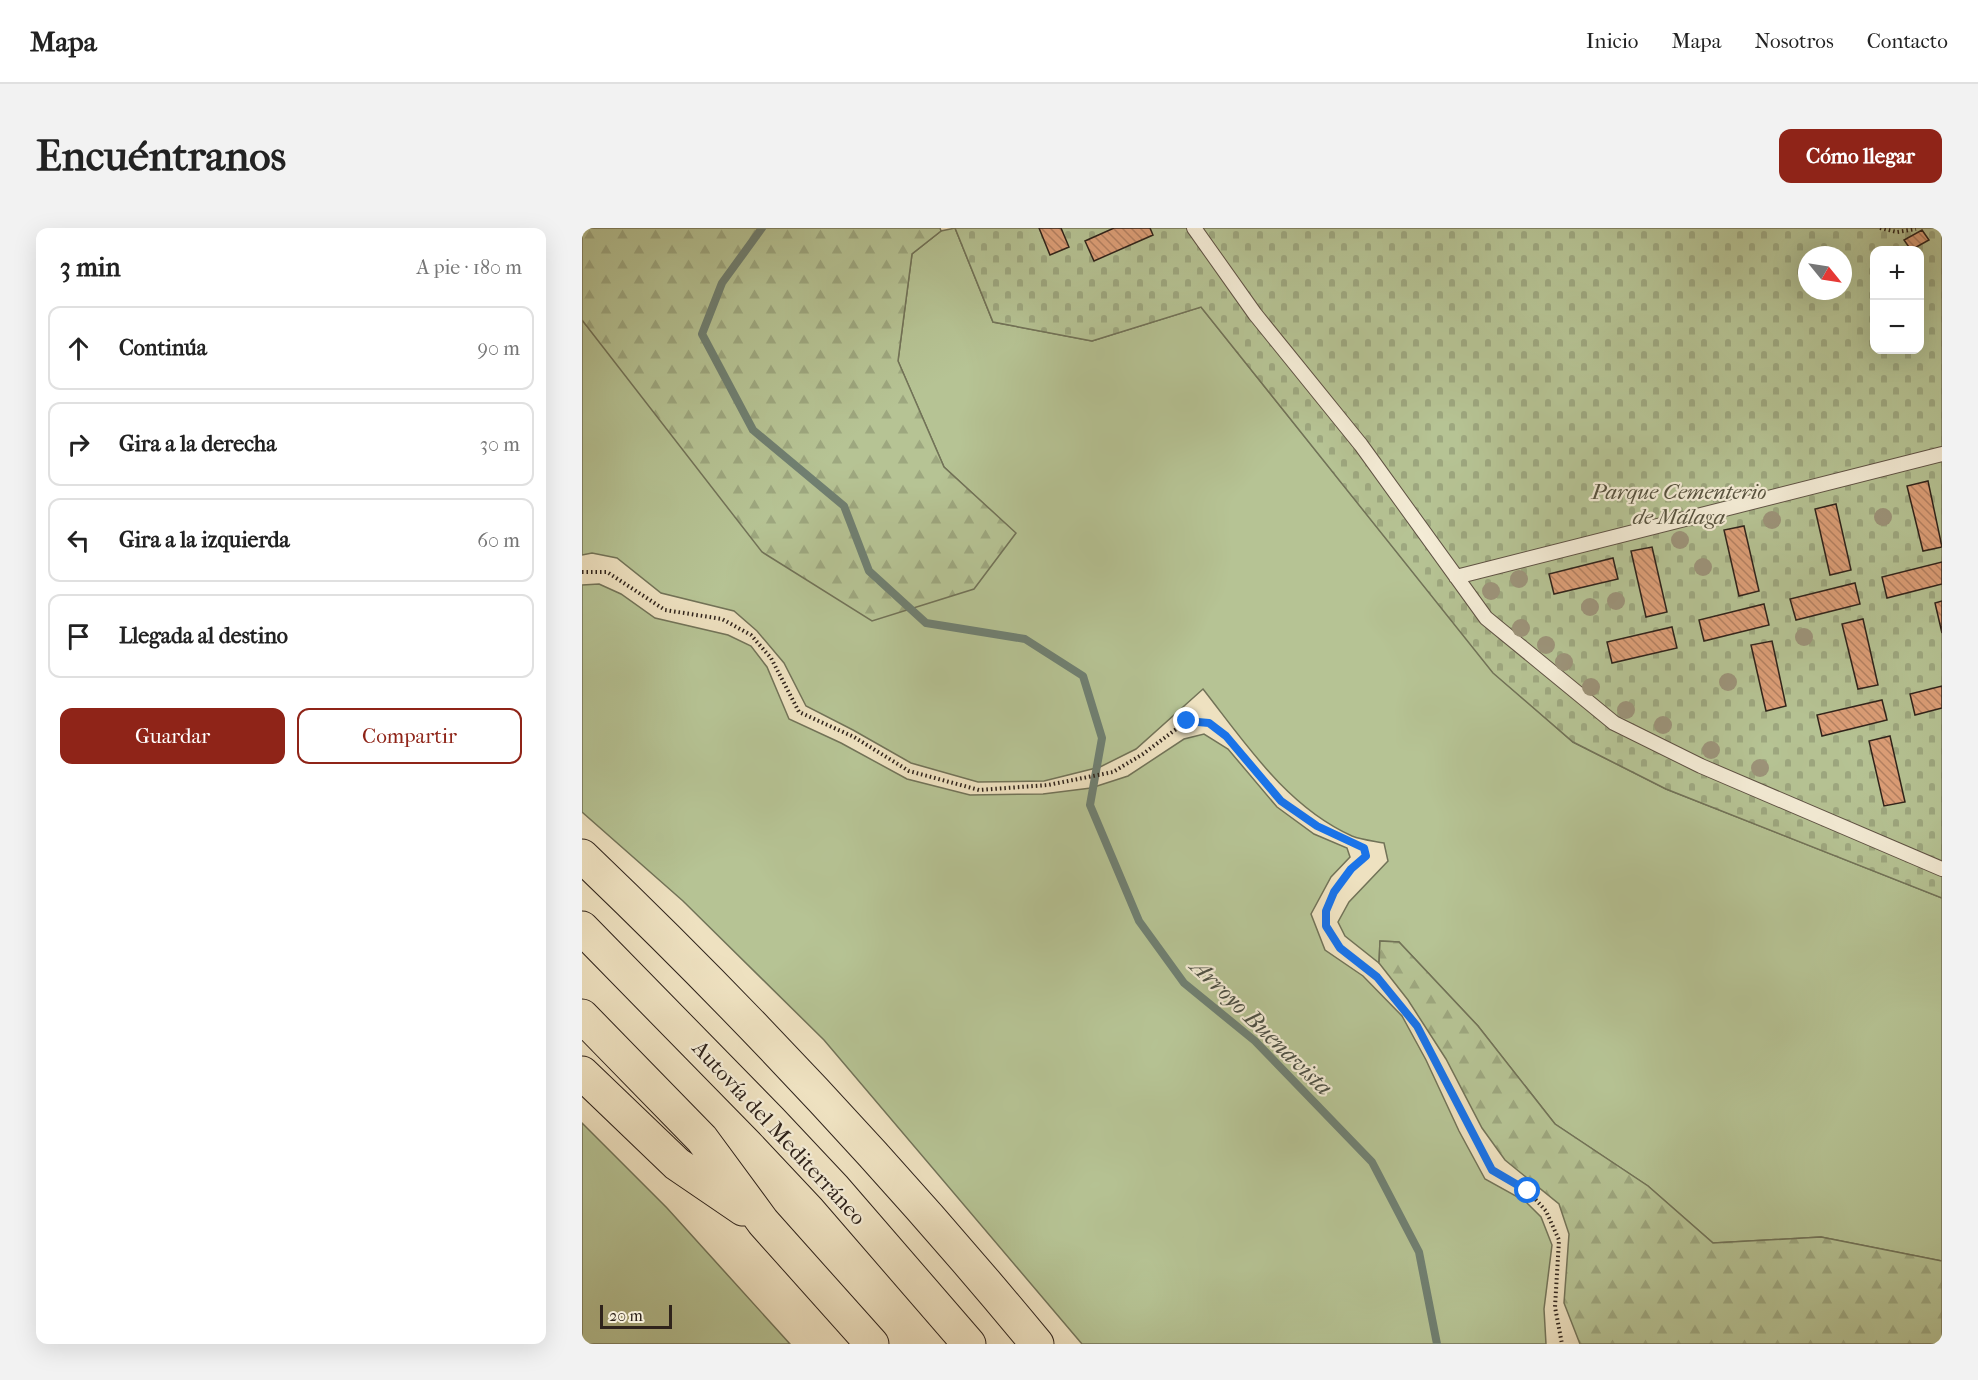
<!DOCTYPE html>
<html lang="es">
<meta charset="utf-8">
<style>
:root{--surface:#fff;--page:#f2f2f2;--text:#222;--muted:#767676;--line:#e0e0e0;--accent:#8f2418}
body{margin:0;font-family:"IM FELL French Canon",serif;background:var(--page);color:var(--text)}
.controls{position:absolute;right:18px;top:18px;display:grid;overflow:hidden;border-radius:12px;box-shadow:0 6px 24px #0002}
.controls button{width:54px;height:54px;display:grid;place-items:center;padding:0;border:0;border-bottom:2px solid var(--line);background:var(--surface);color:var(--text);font:30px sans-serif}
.compass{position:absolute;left:1216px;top:18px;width:54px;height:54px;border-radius:50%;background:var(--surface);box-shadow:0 6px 24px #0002;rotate:120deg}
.scale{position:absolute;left:18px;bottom:15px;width:72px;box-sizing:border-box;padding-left:6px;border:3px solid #2f231b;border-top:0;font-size:16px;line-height:21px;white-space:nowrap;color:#2f231b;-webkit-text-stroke:4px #f4ecd6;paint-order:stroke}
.stop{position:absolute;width:18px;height:18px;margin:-14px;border:4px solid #1a73e8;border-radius:50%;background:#fff}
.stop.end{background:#1a73e8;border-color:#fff;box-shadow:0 2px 6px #0008}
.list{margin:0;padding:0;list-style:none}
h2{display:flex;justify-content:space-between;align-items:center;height:78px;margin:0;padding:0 24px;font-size:26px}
h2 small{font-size:20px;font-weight:400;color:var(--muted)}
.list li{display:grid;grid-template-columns:39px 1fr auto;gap:18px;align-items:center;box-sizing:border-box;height:84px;margin:0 12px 12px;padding:0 12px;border:2px solid var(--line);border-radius:12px}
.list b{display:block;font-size:22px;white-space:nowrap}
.list em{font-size:20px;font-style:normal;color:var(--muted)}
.actions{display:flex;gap:12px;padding:18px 24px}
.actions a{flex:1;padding:14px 0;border:2px solid var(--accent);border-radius:12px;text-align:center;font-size:21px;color:var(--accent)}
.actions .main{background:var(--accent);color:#fff}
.icon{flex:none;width:33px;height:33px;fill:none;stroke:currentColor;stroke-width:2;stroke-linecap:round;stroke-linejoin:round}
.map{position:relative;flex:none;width:1360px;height:1116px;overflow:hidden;border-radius:12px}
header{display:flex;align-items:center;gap:36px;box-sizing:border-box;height:84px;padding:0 30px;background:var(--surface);border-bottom:2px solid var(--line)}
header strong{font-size:28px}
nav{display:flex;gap:33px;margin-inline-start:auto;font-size:21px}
.intro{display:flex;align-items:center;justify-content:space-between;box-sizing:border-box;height:144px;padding:0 36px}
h1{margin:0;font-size:42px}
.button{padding:15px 27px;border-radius:12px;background:var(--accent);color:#fff;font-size:21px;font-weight:700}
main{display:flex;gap:36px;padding:0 36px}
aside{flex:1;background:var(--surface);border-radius:12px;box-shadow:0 6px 24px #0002}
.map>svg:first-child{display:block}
.grass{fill:#b6c394;stroke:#727358;stroke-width:1.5}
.forest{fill:url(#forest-firs);stroke:#727358;stroke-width:1.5}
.cemetery{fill:url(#cemetery-stones);stroke:#727358;stroke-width:1.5;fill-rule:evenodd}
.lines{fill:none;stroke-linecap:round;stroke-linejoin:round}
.stream{stroke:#708072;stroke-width:8}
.building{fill:url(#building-back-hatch);stroke:#2f231b;stroke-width:1.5}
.service-casing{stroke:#5f5244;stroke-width:16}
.motorway-casing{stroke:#2f231b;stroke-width:35}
.path{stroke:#2f231b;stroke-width:4;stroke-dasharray:1.5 3;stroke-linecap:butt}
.service{stroke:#f4ecd6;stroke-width:14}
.motorway{stroke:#eee1c0;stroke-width:33}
.tree{fill:#9c9379}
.route{stroke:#1a73e8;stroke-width:8}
.labels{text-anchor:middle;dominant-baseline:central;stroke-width:4.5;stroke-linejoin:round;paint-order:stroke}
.park-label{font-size:22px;font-style:italic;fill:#58533f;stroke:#f4ecd6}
.street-label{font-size:22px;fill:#2f231b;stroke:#f4ecd6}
.water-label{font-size:24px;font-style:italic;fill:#4f5246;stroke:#f4ecd6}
</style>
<header>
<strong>Mapa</strong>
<nav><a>Inicio</a><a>Mapa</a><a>Nosotros</a><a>Contacto</a></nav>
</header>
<div class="intro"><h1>Encuéntranos</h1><a class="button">Cómo llegar</a></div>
<main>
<aside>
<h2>3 min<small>A pie · 180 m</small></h2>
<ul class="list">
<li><svg class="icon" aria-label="ahead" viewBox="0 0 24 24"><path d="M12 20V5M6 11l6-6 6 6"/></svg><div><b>Continúa</b></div><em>90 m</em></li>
<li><svg class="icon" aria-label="right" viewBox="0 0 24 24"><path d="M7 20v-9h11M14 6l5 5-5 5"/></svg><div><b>Gira a la derecha</b></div><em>30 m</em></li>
<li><svg class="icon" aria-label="left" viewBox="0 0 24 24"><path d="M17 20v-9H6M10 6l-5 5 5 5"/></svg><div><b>Gira a la izquierda</b></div><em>60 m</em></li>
<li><svg class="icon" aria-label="arrive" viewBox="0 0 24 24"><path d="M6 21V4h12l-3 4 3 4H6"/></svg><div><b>Llegada al destino</b></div></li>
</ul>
<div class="actions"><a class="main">Guardar</a><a>Compartir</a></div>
</aside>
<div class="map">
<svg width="1360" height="1116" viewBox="0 0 1360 1116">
<defs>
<pattern id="forest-firs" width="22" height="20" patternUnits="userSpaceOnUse" patternTransform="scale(1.5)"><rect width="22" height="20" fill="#b6c394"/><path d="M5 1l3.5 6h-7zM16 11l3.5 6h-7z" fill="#9da77f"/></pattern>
<pattern id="cemetery-stones" width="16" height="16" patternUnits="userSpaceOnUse" patternTransform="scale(1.5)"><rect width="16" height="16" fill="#b6c394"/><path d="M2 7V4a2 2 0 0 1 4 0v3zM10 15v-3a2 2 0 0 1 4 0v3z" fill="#9da77f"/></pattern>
<pattern id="building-back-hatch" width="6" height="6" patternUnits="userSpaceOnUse" patternTransform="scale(1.5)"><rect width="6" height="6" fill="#dd9f78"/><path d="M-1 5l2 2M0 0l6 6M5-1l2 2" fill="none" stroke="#b48162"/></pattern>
</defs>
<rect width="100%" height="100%" fill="#eee1c0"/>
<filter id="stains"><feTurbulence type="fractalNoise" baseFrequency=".00333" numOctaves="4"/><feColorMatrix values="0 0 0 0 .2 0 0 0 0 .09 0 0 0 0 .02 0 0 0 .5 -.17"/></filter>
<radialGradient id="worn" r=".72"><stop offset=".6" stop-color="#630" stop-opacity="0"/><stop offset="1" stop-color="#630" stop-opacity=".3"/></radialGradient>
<path class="grass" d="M373 0 411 94 510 113 619 79 911 444 991 514 1084 561 1360 670V1033L1239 1009 1131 1015 1066 958 973 896 896 798 817 714 798 713 797 735 763 708 756 694 767 674 806 633 802 615C792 613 780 612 770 608 705 579 664 516 621 461L554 521 518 539 462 553 396 554 329 535 271 502 224 478 202 435 175 403 152 383 79 365 35 330 10 325 0 327V92L28 126 433 305 362 239 316 133 330 26 359 3Z
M17 356 39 366 73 390 146 407 169 418 185 439 207 491 259 515 325 551 388 567 461 566 509 560 546 548 602 511 622 506 646 521 695 579 732 606 765 620 768 629 749 649 729 686 743 722 781 748 820 788 844 832 877 903 903 951 943 973 959 989 970 1017 962 1081 964 1116H500L242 812 101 673 0 584V357Z
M0 895 85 980 208 1116H0Z"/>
<path class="forest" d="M0 0H358L359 3 330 26 316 133 362 239 434 305 392 361 290 393 180 324 0 92Z
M798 713 817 714 896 798 973 896 1066 958 1131 1015 1239 1009 1360 1033V1116H998L982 1075 987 1006 977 976 923 932 900 900 864 831 826 772 797 735Z"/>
<path class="cemetery" d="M373 0H1360V670L1084 561 991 514 911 445 619 79 510 113 411 94ZM1292 22H1338V122H1292ZM1225 27H1261V63H1225Z"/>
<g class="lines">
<path class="stream" d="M180 0 140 55 120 106 171 202 262 278 287 343 344 395 443 411 501 448 520 510 508 577 557 693 602 755 673 813 790 934 837 1024 855 1116"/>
</g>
<path class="building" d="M457 0H479L487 19 468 27Z
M532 0H568L571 7 512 33 503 13Z
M1340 2 1347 12 1329 22 1322 12Z
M1346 253 1360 319 1341 323 1325 258Z
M1254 276 1269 342 1248 347 1233 281Z
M1162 298 1177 363 1157 368 1142 302Z
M1070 319 1085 384 1064 389 1049 323Z
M1031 330 1036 351 972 366 967 346Z
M1360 334V356L1305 370 1300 349Z
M1273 355 1278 376 1214 392 1208 371Z
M1360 373V405L1353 375Z
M1182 376 1187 397 1122 413 1117 392Z
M1281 391 1296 457 1276 461 1260 396Z
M1090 399 1095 420 1030 435 1025 414Z
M1190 413 1204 478 1184 483 1169 417Z
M1360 458V480L1333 487 1328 466Z
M1300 472 1305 492 1240 508 1235 487Z
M1308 508 1323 574 1302 578 1287 513Z"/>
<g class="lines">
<g class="service-casing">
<path id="service" d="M612 0 673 86 779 217 904 390 1032 495 1119 538 1360 641
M874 349 1360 226"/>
</g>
<g class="motorway-casing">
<path id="motorway" d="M0 628C161 782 313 944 455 1116
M0 700 189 893 252 960 387 1116
M0 788 120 911 181 994 290 1116
M0 845 95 936 161 981"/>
</g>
<path class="path" d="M1298 0 1315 4 1334 1
M0 344H25L83 382 140 391 169 407 189 430 217 484 272 509 327 543 397 562 466 557 531 544 561 526 605 493 627 495 644 508 699 573 735 598 782 620 784 628 769 641 752 664 744 683V698L758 720 795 749 835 798 910 942 946 963 964 983 977 1012 973 1079 980 1116"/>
<use href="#service" class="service"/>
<use href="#motorway" class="motorway"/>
</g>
<g class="tree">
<circle cx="1301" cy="289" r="9"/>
<circle cx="1190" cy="292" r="9"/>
<circle cx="1098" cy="312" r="9"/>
<circle cx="1121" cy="339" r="9"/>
<circle cx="937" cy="351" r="9"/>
<circle cx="909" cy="363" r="9"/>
<circle cx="1034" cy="373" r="9"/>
<circle cx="1008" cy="379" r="9"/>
<circle cx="939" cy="400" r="9"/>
<circle cx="1222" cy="409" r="9"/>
<circle cx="964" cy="417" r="9"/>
<circle cx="982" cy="434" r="9"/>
<circle cx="1146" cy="454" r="9"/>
<circle cx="1009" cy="459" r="9"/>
<circle cx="1044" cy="482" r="9"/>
<circle cx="1081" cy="497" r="9"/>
<circle cx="1129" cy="522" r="9"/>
<circle cx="1178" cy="540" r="9"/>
</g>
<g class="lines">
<path class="route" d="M605 493 627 495 644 508 699 573 735 598 782 620 784 628 769 641 752 664 744 683V698L758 720 795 749 835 798 910 942 946 963"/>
</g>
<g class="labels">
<g class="park-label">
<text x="1097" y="264">Parque Cementerio<tspan x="1097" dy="25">de Málaga</tspan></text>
</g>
<g class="street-label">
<text transform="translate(197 905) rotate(47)">Autovía del Mediterráneo</text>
</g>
<g class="water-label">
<text transform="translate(680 799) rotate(44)">Arroyo Buenavista</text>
</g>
</g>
<rect width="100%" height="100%" filter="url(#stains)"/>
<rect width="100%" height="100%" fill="url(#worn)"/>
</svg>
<div class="controls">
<button>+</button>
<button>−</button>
</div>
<svg class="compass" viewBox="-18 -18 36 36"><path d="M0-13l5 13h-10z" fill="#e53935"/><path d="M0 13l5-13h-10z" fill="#767676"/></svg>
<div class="scale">20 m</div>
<div class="stop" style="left:946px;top:963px"></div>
<div class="stop end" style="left:605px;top:493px"></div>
</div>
</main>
